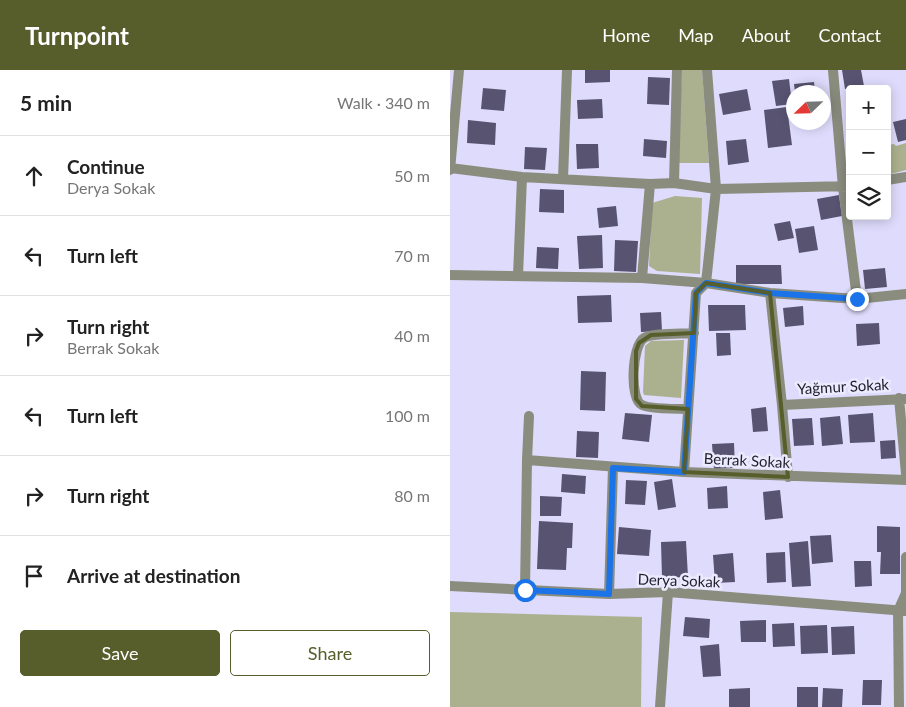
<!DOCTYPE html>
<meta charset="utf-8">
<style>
:root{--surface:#fff;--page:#f6f6f6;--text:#222;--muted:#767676;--line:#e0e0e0;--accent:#575d2b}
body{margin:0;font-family:Lato,sans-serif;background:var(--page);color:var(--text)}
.controls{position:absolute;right:15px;top:15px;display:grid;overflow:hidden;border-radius:5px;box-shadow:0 2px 12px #0003}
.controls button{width:45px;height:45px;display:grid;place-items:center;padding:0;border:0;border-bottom:1px solid var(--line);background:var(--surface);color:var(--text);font:25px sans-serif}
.compass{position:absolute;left:336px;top:15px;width:45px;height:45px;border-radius:50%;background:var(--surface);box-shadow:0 2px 12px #0003;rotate:247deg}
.stop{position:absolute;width:15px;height:15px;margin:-11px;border:4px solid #1a73e8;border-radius:50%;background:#fff}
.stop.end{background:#1a73e8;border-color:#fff;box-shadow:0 1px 5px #0008}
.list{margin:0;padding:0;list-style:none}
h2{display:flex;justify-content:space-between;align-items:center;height:65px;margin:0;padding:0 20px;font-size:21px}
h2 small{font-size:16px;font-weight:400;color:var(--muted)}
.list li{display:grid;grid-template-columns:32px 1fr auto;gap:15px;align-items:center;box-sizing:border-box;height:80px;padding:0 20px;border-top:1px solid var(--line)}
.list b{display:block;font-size:19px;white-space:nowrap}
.list p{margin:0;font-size:16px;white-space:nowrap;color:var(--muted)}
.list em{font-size:16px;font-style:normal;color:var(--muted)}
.actions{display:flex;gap:10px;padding:15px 20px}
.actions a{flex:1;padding:11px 0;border:1px solid var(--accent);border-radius:5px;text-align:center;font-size:18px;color:var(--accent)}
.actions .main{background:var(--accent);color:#fff}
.icon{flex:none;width:28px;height:28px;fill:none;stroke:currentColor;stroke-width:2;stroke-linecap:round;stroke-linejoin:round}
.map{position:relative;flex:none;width:456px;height:637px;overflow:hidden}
header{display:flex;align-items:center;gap:30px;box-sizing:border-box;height:70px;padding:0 25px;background:var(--accent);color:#fff}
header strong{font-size:24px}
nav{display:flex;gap:28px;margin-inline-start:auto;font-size:18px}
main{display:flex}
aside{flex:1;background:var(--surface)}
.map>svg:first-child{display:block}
.green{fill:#abb08e}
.building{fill:#575371}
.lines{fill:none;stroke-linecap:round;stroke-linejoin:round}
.street{stroke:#8a8d7e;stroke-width:10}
.route{stroke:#1a73e8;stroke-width:6}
.marked{fill:none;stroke:#575d2b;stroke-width:4;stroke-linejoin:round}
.labels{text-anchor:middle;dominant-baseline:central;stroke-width:5;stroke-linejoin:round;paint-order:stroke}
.street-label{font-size:15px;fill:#1f1e2a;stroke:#eceafe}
</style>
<header>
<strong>Turnpoint</strong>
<nav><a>Home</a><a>Map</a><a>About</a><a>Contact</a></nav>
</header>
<main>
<aside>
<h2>5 min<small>Walk · 340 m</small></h2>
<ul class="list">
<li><svg class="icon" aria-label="ahead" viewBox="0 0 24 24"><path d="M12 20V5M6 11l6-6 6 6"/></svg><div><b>Continue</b><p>Derya Sokak</p></div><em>50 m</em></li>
<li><svg class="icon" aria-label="left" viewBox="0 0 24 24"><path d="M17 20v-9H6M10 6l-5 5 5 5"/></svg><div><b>Turn left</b></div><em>70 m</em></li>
<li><svg class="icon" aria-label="right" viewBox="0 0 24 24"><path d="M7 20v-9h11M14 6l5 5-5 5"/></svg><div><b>Turn right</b><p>Berrak Sokak</p></div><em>40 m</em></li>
<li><svg class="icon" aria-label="left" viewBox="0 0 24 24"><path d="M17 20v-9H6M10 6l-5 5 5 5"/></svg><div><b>Turn left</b></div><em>100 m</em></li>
<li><svg class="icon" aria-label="right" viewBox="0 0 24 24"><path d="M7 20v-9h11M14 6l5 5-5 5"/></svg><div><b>Turn right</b></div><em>80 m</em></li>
<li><svg class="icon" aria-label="arrive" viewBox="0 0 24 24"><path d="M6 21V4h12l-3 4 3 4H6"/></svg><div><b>Arrive at destination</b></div></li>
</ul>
<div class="actions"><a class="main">Save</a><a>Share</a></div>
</aside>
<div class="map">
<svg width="456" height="637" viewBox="0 0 456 637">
<rect width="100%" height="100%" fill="#dedbfc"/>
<path class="green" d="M232 0H252L259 93H227Z
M456 73V100L437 105V75L444 74 446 76Z
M225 126 252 128 250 204 207 201 199 196 202 133Z
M234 270 231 328 194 325 193 322 195 276 201 271Z
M0 542 192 547 191 637H0Z"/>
<path class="building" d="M135 0H160V12L135 13Z
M392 0H411L414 16 395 19Z
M198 7 220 8 219 35 197 34Z
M339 9 342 34 326 36 322 11Z
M364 12 365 22H345L344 14Z
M33 18 56 20 54 41 31 39Z
M297 19 301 40 273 45 269 24Z
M152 29 153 48 128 49 127 30Z
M337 37 342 75 318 78 314 40Z
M456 49V70L448 72 443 52Z
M18 50 46 53 45 75 17 73Z
M194 69 217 71 216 88 193 86Z
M296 69 299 92 278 95 276 71Z
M126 74H148L149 98 127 99Z
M75 77 97 78 95 100 74 99Z
M90 119 114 120V143L89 142Z
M389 125 392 146 371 150 367 129Z
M166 136 168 156 149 158 147 138Z
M340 151 344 168 328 171 324 154Z
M364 156 368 180 349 183 345 159Z
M152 165 153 198 129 199 127 166Z
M165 170 188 171 186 202 164 201Z
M87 177 109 178 108 199 86 198Z
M286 195H331L332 214H286Z
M435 198 437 217 415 219 413 200Z
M161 225 162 252 128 253 127 226Z
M258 235H295L296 260 259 261Z
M353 236 354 255 335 257 333 238Z
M211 242 212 261 191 262 190 243Z
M429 253 430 274 407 276 406 254Z
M266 263H280L281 285 267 286Z
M131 301 156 302 155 341 130 340Z
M316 337 318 361 303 362 301 339Z
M175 343 202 345 199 372 172 369Z
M423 343 425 372 400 373 398 345Z
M390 346 393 374 372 376 370 348Z
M362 348 364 375 344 376 342 349Z
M127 361 149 362 148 388 126 387Z
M445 370 446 388 431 389 430 371Z
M284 373 285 398 264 399 262 374Z
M112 404 136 406 135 424 111 422Z
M222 409 226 437 208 440 204 412Z
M176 410 197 411 195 435 175 434Z
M277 416 278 438 258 439 257 418Z
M330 420 333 448 315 450 313 422Z
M90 426 112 427 111 446H90Z
M89 451 123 453 122 478H117L116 500 87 499Z
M427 456 450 457V504H430L431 482H427Z
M169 457 201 460 199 486 167 484Z
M381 465 383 492 362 494 360 466Z
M236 471 238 507 212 508 211 472Z
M358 471 361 516 342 517 339 473Z
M335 482 336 512 317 513 316 483Z
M283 483 285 512 265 513 263 485Z
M404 491H421L422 516 405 517Z
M235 547 260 549 259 568 233 566Z
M316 550V572H291L290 551Z
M344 553 345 576 323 577 322 554Z
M377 555 378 583 351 584 350 556Z
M404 556 405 584 382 585 381 557Z
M269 574 271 606 253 607 250 576Z
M413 610H432L431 635H412Z
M347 617H368V637H347Z
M300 618V637H279V619Z
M373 618 393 619 392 637H372Z"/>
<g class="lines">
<path class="street" d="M383 0 393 117 407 229
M0 98 72 107 200 114 224 113 266 119 400 116
M0 100 9 0
M113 109 117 0
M437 110 456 107
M224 113 227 0
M0 205 192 208 256 213 320 223 407 229 456 224
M68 206 72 107
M192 208 200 114
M320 223 332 335 338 407
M449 328 456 404
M332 335 456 329
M238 339C229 339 199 339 192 335 179 329 182 275 194 268 201 263 233 264 244 263
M77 390 234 402 456 410
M234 402 246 223 256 213 266 119 257 0
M0 516 159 524 218 522 456 541
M75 520 77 390 79 346
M159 524 163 397
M210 637 218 522
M449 637 448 541 456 523V487"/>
</g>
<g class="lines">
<path class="route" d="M75 520 159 524 163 398 234 402 246 223 256 213 320 223 407 229"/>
</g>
<path class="marked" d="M256 213 320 223 338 407 234 402 238 339 192 336 186 329V281L189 273 201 265 244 263 246 223Z"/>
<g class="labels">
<g class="street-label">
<text transform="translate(393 316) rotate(-3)">Yağmur Sokak</text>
<text transform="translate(297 390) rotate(3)">Berrak Sokak</text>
<text transform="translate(229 510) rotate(2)">Derya Sokak</text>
</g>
</g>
</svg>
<div class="controls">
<button>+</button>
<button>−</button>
<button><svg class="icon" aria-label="layers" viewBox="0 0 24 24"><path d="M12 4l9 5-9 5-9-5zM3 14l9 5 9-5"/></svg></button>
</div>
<svg class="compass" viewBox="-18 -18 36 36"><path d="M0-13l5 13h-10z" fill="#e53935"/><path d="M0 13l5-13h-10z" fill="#767676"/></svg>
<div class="stop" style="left:75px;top:520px"></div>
<div class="stop end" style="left:407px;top:229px"></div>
</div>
</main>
